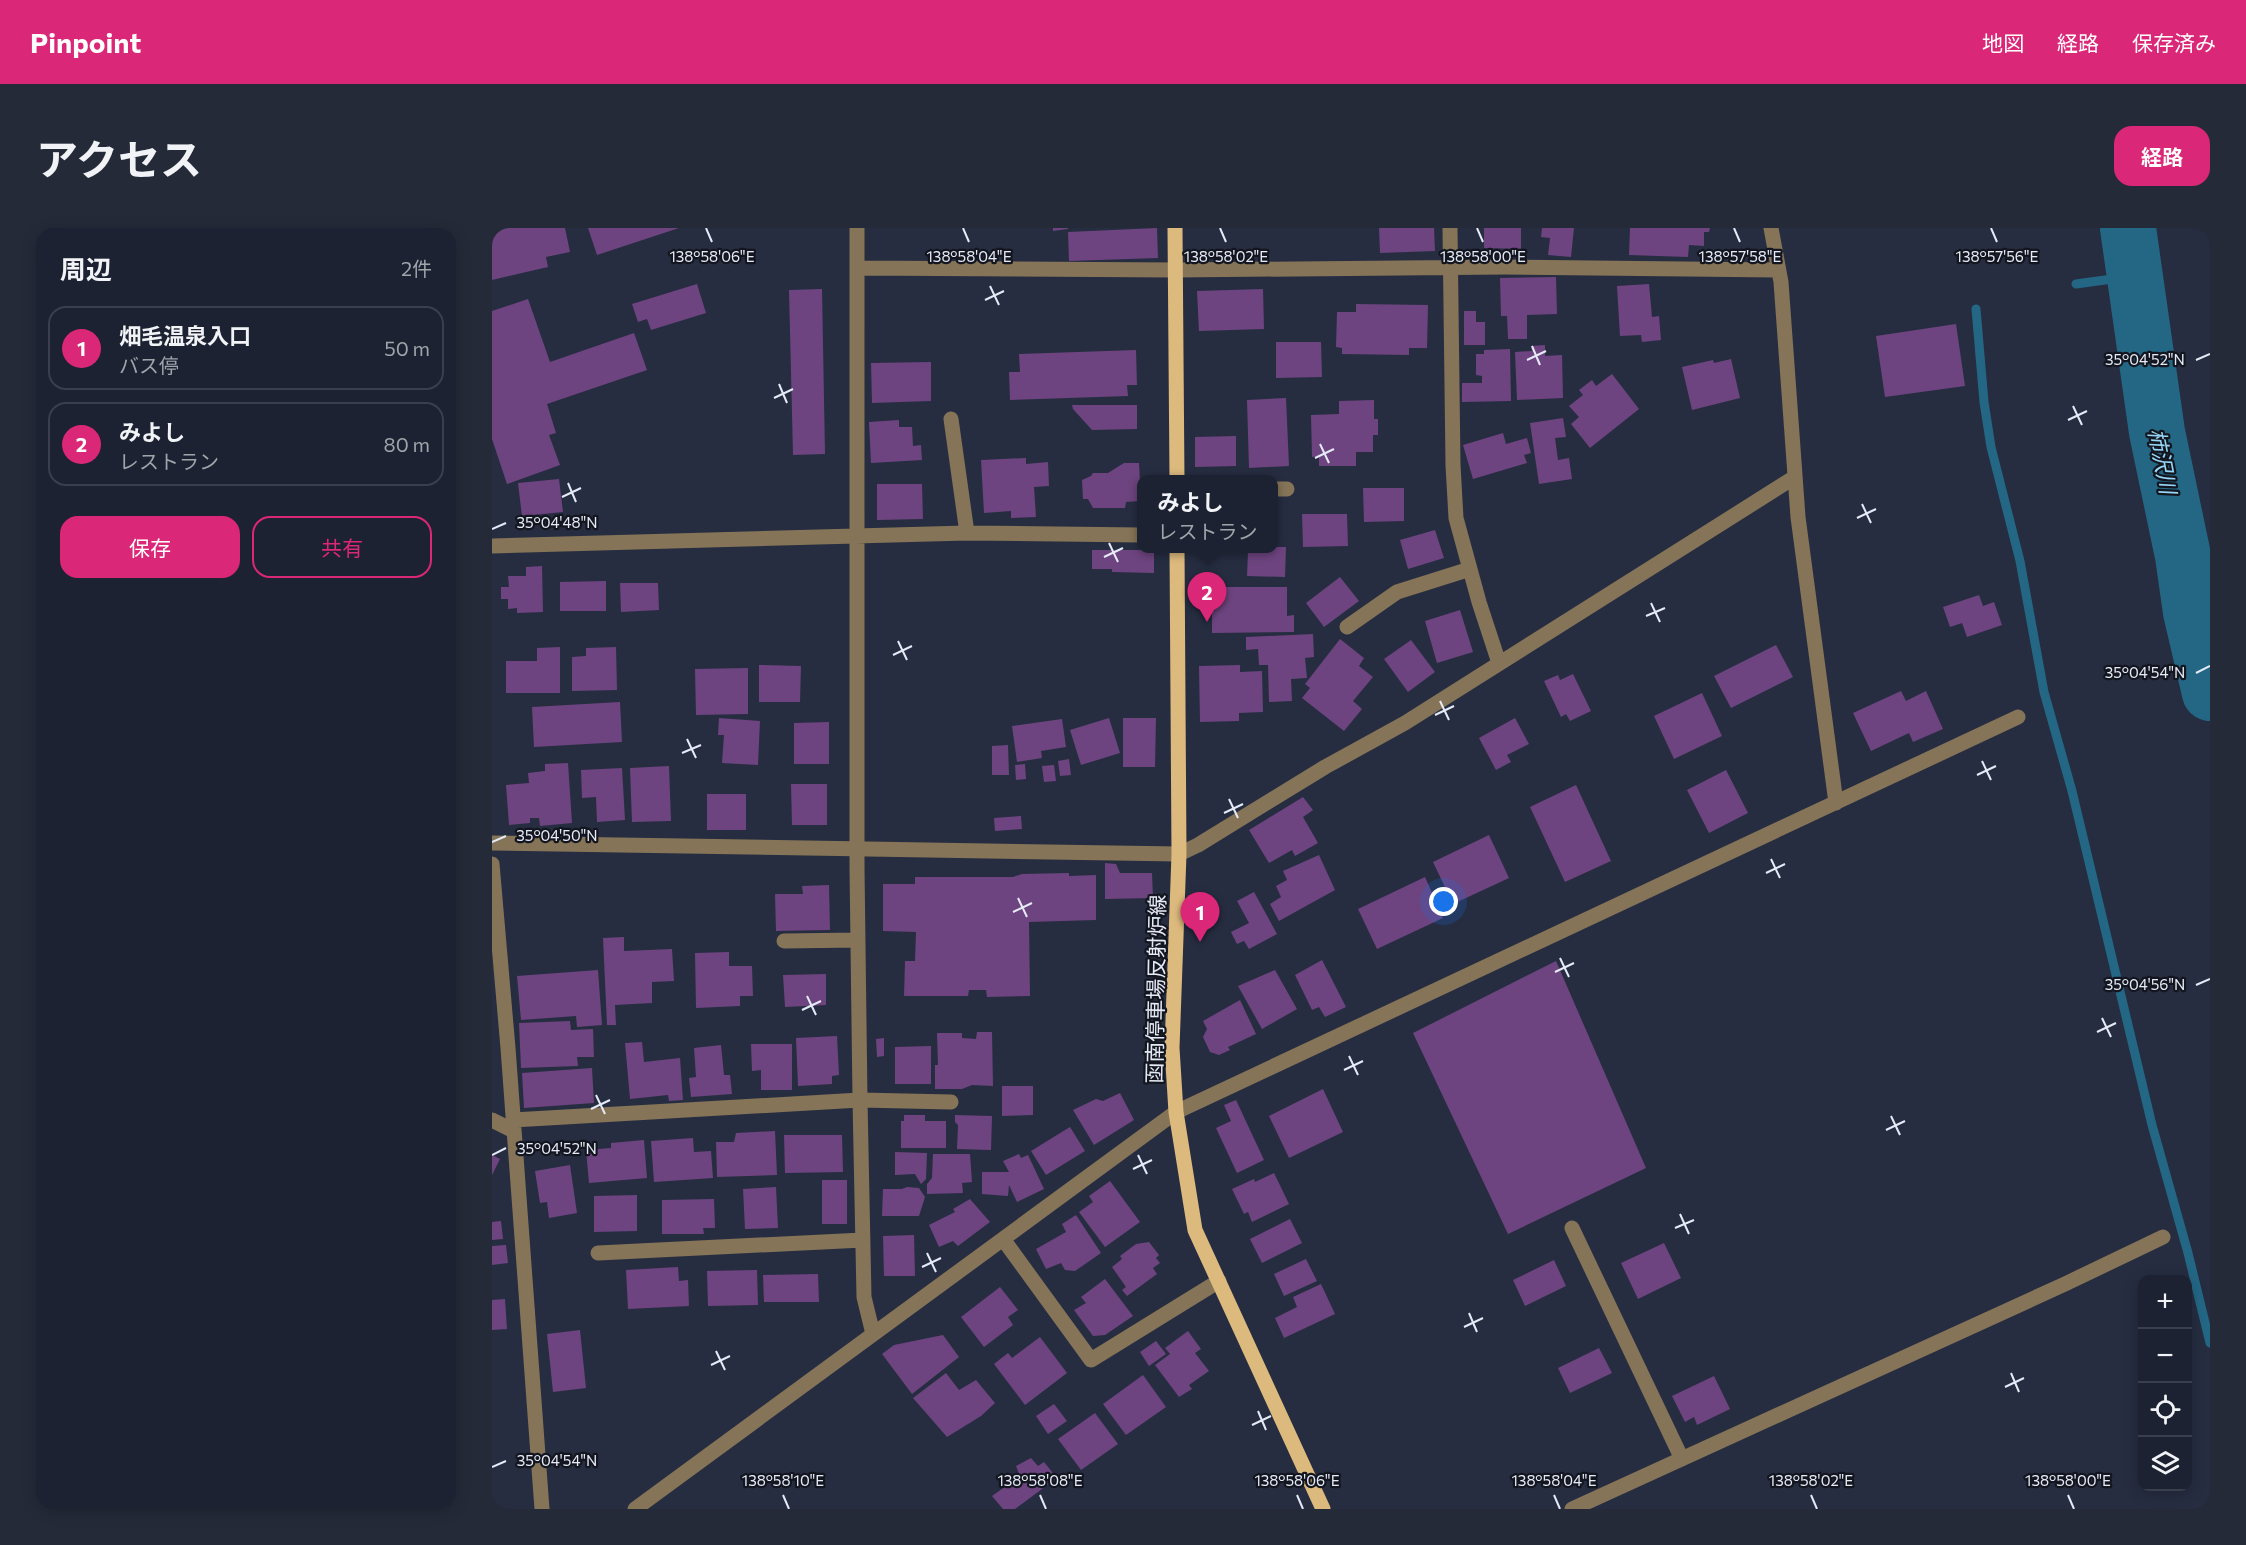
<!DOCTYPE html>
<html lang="ja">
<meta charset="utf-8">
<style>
:root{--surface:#1c2231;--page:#252a39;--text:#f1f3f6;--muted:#a0a4ab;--line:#3a3f4d;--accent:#db2777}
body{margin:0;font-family:Commissioner,"Noto Sans JP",sans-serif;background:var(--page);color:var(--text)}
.controls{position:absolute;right:18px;bottom:18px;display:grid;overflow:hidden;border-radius:12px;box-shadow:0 3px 15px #0003}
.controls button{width:54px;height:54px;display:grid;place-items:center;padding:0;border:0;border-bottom:2px solid var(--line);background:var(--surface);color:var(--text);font:30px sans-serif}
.you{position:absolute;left:952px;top:674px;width:21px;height:21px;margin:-15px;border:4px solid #fff;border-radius:50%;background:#1a73e8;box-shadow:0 0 0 9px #1a73e833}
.badge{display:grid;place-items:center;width:39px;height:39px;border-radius:50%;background:var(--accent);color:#fff;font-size:20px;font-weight:700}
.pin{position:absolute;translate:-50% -50px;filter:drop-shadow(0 2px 3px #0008)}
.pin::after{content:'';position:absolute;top:32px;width:21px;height:18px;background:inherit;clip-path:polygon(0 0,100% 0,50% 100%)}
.popup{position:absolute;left:645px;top:247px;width:141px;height:78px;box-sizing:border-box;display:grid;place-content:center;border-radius:12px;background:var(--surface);filter:drop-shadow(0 2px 4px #0005);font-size:20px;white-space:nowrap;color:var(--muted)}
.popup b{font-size:22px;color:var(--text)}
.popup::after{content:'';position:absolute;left:50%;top:100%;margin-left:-12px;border:12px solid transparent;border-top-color:var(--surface)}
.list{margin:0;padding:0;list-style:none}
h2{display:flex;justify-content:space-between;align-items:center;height:78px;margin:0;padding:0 24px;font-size:26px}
h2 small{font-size:20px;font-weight:400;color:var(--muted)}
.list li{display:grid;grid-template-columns:39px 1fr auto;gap:18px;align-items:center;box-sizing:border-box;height:84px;margin:0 12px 12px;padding:0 12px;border:2px solid var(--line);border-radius:18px}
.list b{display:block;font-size:22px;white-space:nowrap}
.list p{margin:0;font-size:20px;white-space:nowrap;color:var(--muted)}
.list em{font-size:20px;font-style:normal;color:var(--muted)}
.actions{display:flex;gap:12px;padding:18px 24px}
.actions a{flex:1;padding:14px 0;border:2px solid var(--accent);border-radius:18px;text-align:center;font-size:21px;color:var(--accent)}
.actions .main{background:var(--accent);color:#fff}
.icon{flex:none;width:33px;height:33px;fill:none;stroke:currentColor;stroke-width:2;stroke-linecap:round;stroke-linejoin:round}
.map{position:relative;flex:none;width:1718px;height:1281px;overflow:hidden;border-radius:18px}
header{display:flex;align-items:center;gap:36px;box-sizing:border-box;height:84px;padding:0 30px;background:var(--accent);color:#fff}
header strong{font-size:28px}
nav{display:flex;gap:33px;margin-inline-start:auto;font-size:21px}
.intro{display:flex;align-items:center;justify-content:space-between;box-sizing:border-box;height:144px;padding:0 36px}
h1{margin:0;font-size:42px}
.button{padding:15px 27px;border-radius:18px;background:var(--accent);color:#fff;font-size:21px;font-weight:700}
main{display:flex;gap:36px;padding:0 36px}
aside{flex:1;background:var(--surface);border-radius:18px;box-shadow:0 3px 15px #0003}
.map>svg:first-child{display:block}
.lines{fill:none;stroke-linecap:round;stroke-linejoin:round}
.stream{stroke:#236785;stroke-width:9}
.river{stroke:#236785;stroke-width:56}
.building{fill:#6d447f}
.minor{stroke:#857457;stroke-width:15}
.major{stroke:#dcb97d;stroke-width:15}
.ticks{fill:none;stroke:#e5eaf7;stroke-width:2}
.labels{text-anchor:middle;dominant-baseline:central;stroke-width:4.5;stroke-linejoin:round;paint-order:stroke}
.street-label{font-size:21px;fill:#e5eaf7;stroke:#13161f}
.water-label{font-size:22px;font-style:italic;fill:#95d5f6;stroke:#13161f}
.ticks-label{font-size:15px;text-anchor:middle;fill:#e5eaf7;stroke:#13161f;stroke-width:4.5;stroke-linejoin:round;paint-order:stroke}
</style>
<header>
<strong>Pinpoint</strong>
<nav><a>地図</a><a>経路</a><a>保存済み</a></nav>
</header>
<div class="intro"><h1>アクセス</h1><a class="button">経路</a></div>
<main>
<aside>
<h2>周辺<small>2件</small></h2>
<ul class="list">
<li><span class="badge">1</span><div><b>畑毛温泉入口</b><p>バス停</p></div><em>50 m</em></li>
<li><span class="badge">2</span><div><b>みよし</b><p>レストラン</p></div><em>80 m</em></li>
</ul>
<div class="actions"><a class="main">保存</a><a>共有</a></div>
</aside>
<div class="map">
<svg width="1718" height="1281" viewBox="0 0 1718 1281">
<rect width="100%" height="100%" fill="#262d41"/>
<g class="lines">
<path class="stream" d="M1584 56 1642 48
M1484 81 1492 174 1499 219 1528 333 1552 464 1580 563 1660 897 1696 1025 1718 1115"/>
<path class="river" d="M1636 0 1665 204 1691 328 1699 384 1718 465"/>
</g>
<path class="building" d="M0 0H73L78 24 54 29 56 39 0 52Z
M96 0H187L105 27Z
M561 0H576V1L561 3Z
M665 0 666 30 577 33 576 4Z
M887 0H942L943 23 888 25Z
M992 0H1029V21L992 20Z
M1050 0H1082L1079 29 1056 27 1058 10 1049 9Z
M1138 0H1218L1217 4H1212V18L1197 17 1196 29 1137 27Z
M1064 49 1065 86 1035 87V111H1016L1015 88H1009L1008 50Z
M205 56 214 85 159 102 155 91 146 94 140 76Z
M1157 56 1160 89 1167 88 1169 112 1150 114 1149 107 1128 108 1125 58Z
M330 61 333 226 301 227 297 62Z
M771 61 772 101 707 103 705 63Z
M36 71 58 134 142 105 155 142 55 176 64 205 57 207 68 237 15 256 0 211V83Z
M864 76 936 77 935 120H917V127L850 126V120L844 119 845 84H864Z
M972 83H984V94H993V117H972Z
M1464 96 1473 158 1393 169 1384 108Z
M784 114H829L830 149 784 150Z
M1053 117V128L1070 127 1071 170 1025 172 1023 124 1040 123 1039 118Z
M1018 121 1019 173 970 174V155H990V148L984 147V126H992V122Z
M644 122 645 157H635L636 168 518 172 517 144H528L527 126Z
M1239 131 1248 170 1200 182 1190 139 1221 132 1222 135Z
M439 134V173L380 175 379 135Z
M1120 146 1147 181 1098 220 1079 196 1087 189 1077 178 1091 167 1087 162 1100 152 1104 158Z
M794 170 797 238 757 240 755 172Z
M882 172V191H886V207H881V224H864V238H827V228L820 229 819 187 847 186V173Z
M580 177H645V201L600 202 581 181Z
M1071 190 1074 209 1063 210 1066 232 1077 230 1080 251 1047 256 1038 195Z
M407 192V199H420L421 218 429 217 430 232 379 235 377 194Z
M1011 205 1014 216 1035 210 1039 225 1032 227 1035 235 981 251 971 217Z
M744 208V238L703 239V209Z
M534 230V236L556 234 557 258 542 259 544 289 519 290V283L492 285 489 232Z
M632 235H647L649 273 634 274 633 280H601L596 271H591L590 252 599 248 601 245H616Z
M67 251 71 284 30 288 26 255Z
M385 256H430L431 291 385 292Z
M871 260H912V293L872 294Z
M810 286H855L856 318 811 319Z
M943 302 952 330 916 341 908 312Z
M781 319H794L793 349 755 348 756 324H760V320H781Z
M600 322H662V345L620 344V341H600Z
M50 338 51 384 25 385V380L16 381V371H9V359H17L16 348H34V339Z
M848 349 867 373 832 399 814 375Z
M114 353V383H68V354Z
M128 355H166L167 382 129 384Z
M726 359H795V388L802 387V404L720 405V372L726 371Z
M1487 367 1491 378 1502 374 1510 397 1475 409 1470 395 1458 399 1451 379Z
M968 382 981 424 945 435 933 393Z
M821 406 822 429 813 430 815 450 799 451 800 473 777 474 776 437H767L766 421 754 422V409Z
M848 411 872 430 867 438 881 449 861 473 870 481 852 503 810 470 818 460 813 456Z
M919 412 943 444 916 464 892 431Z
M1284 417 1301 449 1239 480 1222 448Z
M68 419V465H14V433H45V420Z
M124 419 125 462 80 463V429L94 428V420Z
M267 437 309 438 308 474H267Z
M748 437V444L770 443 771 484 747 485V493L708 494 707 438Z
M256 440V486L204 487 203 441Z
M1081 446 1099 483 1078 493 1074 486 1069 489 1052 453 1066 447 1068 452Z
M1409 463 1414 473 1434 463 1451 501 1421 514 1417 505 1379 523 1361 485Z
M1210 465 1230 508 1182 531 1162 488Z
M128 474 130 514 42 519 40 479Z
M227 490 268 493 266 537 230 535 232 507H226Z
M617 490 628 525 589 537 578 502Z
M631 490H664L663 539H631Z
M1023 490 1037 516 1015 527 1019 534 1004 542 987 510Z
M570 491 574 519 549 523 550 530 525 534 520 498Z
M337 494V536H302V495Z
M516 517 517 547H500V518Z
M577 531 579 547 568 548 566 533Z
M76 535 80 595 48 598 47 590H38V595L17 597 14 557 37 555 36 545 53 543V536Z
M533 536 534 551 524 552 523 537Z
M562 537 564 553 552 554 550 538Z
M177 538 179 593 140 594 138 540Z
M130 540 133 592 105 594 104 569 90 570 89 542Z
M1234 542 1256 585 1217 605 1195 562Z
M299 556H335V597H300Z
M1084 557 1119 633 1073 654 1038 579Z
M215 566H254V602H215Z
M811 569 821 582 811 589 826 615 803 628 800 622 777 635 757 602Z
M529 588 530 601 503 603 502 590Z
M997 607 1017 650 961 676 941 634Z
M827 627 843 662 787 693 778 676 789 669 784 658 795 652 791 643Z
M613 635 624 636 628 645H660L661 670 613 671Z
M577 645V648L604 647V692L537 694 538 768 495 769 494 762H477L476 768H412L413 733H423L424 704 391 703V656H423V649H521L530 646Z
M933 649 951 690 885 721 866 681Z
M337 657 338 702 284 703 283 666H311L310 658Z
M762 664 785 706 757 721 752 713 745 716 739 704 757 695 745 673Z
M132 709V723L180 721 182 753 160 754V775L123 777 124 797H115L111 710Z
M237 724V738H260L261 768H248V778L204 780 203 725Z
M830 732 854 779 833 789 827 779 820 782 803 747Z
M1064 733 1154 940 1016 1006 921 805Z
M106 742 110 797 85 799 84 788 29 792 25 748Z
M783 742 805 781 770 801 746 758Z
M334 746V777L293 779 291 747Z
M748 772 764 806 736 819 738 822 727 827 718 824 711 809 715 801 711 793Z
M78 793 79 802 101 801 102 829H85L86 838 29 840 27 795Z
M485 804H500L501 858 480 857 470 861H443V837H446L445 805H470V810L484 811Z
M345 808 347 847 340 848V856L306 858 304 810Z
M392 810V828L385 829 384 811Z
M150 814 152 834 188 830 191 872 177 873 176 867 138 871 133 815Z
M259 816H300V862H269V842L260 843Z
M229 817 232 847H238L240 866 199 869 197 850 204 849 202 820Z
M439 818V856H403V819Z
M100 840 102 875 32 880 30 845Z
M510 858H541V887L510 888Z
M831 861 851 904 797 930 777 888Z
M628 865 642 892 602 917 581 882 604 871 611 873Z
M744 872 772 932 745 945 724 900 739 893 732 877Z
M412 887H433V893H454V920H409V893H412Z
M463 887 500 888 499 922 465 921 466 897 463 894Z
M578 899 593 923 554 947 539 923Z
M283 903 285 947 225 949 224 914H242L244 905Z
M292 907H350L351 944 293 945Z
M201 910 202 924 219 923 221 950 162 954 159 913Z
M152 912 155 950 97 955 94 922 119 920V915Z
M403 924 435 925 434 951 429 956 423 946 403 947Z
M441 926H478L480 954 470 955 471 965 435 966V956L440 950Z
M527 926 529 930 536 927 552 961 525 974 517 957 516 968 490 966V944H517L511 933Z
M0 927 8 931 0 947Z
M78 937 85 985 57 990 55 974 48 975 43 943Z
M782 945 797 976 760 994 756 984 752 986 740 961 762 951 763 954Z
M330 952H355V996H330Z
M618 953 648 994 613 1019 587 984 601 974 597 968Z
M284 959 286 1000 253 1001 251 961Z
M415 959 427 960 433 969 427 988H390L391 961H410Z
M145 967V1003L102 1004V968Z
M222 971 223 1000H211L212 1006H170V972Z
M478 971 498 994 466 1018 461 1013 447 1019 437 997 463 984 461 981Z
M584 987 609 1025 583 1043 573 1042 569 1035 554 1041 544 1021 574 1004 570 996Z
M798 991 810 1015 770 1035 758 1011Z
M9 993 11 1011 0 1012V994Z
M422 1007 423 1048H392L391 1008Z
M657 1014 667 1027 664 1030 668 1035 661 1040 665 1046 635 1068 630 1062 634 1059 620 1039 630 1031 628 1028 644 1016Z
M1172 1015 1189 1050 1146 1071 1129 1035Z
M14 1017 16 1035 0 1037V1018Z
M814 1031 825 1053 792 1068 782 1046Z
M1062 1032 1074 1058 1033 1078 1021 1052Z
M186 1039 187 1053 196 1052 197 1078 136 1081 134 1042Z
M265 1042 266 1077 216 1078 215 1043Z
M326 1046 327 1074H272L271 1047Z
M613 1051 641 1088 613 1107 601 1108 582 1082 594 1075 589 1069Z
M829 1056 843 1086 792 1110 783 1090 805 1079 801 1069Z
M508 1059 526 1082 516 1089 521 1097 492 1119 469 1089Z
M13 1071 15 1101 0 1102V1072Z
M88 1102 94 1160 61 1164 55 1106Z
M696 1103 709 1121 703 1125 717 1143 697 1157 700 1161 687 1169 663 1137 678 1126 673 1120Z
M451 1107 467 1129 420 1166 390 1126 402 1117Z
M548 1109 575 1145 533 1177 502 1136 516 1125 520 1130Z
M664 1113 674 1126 657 1138 648 1124Z
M1107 1120 1120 1145 1078 1165 1066 1140Z
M454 1145 467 1162 484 1152 503 1175 489 1188 455 1209 421 1170Z
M651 1147 674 1179 634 1207 611 1176Z
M1222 1148 1238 1181 1205 1197 1202 1189 1193 1194 1180 1168Z
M562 1176 575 1193 556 1206 544 1188Z
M603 1185 626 1216 589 1242 566 1211Z
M539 1230 546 1238 552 1234 565 1250 523 1281H511L500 1268 528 1248 524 1238Z"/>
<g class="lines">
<path class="minor" d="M958 0 961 237 964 290 987 374 1007 435
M1279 0 1289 54 1306 289 1344 575
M365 40V0
M781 261H795
M475 305 649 307
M0 318 475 305 459 191
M855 399 905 364 978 341
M0 615 687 626 706 617 833 539 913 495 1303 249
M0 636 16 820 50 1281
M292 713 366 712
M0 892 22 903
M21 892 368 872 459 874
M1080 1000 1190 1231
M511 1011 599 1132 727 1053
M106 1025 371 1012
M381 1106 372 1069 368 872 365 639V40L684 42 1012 39 1286 42
M143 1281 684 884 1526 489
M1080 1281 1573 1056 1671 1009"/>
<path class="major" d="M683 0 685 252
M685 320 687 626 680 820 684 884 703 1002 831 1281"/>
</g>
<path class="ticks" d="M214 0 220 14M471 0 477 14M728 0 734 14M985 0 991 14M1242 0 1248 14M1499 0 1505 14M498 58 507 77M493 72 512 63M1040 118 1048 137M1035 132 1054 123M1704 132 1718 126M287 156 295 175M282 170 301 161M1581 178 1590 197M1576 192 1595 183M828 216 837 235M823 230 842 221M76 255 84 274M70 269 89 260M1370 276 1379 295M1365 290 1384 281M0 301 14 295M617 315 626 334M612 329 631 320M1159 375 1168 394M1154 388 1173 380M406 413 415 432M401 427 420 418M1704 445 1718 438M948 473 957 492M943 487 962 478M195 511 204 530M190 525 209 517M1490 533 1499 552M1485 547 1504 538M737 571 746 590M732 585 751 576M0 614 14 608M1279 631 1288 650M1274 645 1293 636M526 670 535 689M521 684 540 675M1068 730 1077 749M1063 744 1082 735M1704 757 1718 751M315 768 324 787M310 782 329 773M1610 790 1619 809M1605 804 1624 795M857 828 866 847M852 842 871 833M104 867 113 886M99 881 118 872M1399 888 1408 907M1394 902 1413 893M0 927 14 920M646 927 655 946M641 941 660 932M1188 986 1197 1006M1183 1000 1202 992M435 1025 444 1044M430 1039 449 1030M977 1085 985 1104M972 1099 991 1090M224 1123 233 1142M219 1137 238 1128M1519 1145 1527 1164M1513 1159 1532 1150M766 1183 774 1202M760 1197 779 1188M0 1239 14 1233M291 1267 297 1281M548 1267 554 1281M805 1267 811 1281M1062 1267 1068 1281M1319 1267 1325 1281M1576 1267 1582 1281"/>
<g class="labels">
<g class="street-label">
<text transform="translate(663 761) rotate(-89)">函南停車場反射炉線</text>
</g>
<g class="water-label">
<text transform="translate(1671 233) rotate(79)">柿沢川</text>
</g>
</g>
<g class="ticks-label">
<text x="220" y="34">138°58'06"E</text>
<text x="477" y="34">138°58'04"E</text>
<text x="734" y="34">138°58'02"E</text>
<text x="991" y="34">138°58'00"E</text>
<text x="1248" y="34">138°57'58"E</text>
<text x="1505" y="34">138°57'56"E</text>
<text x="1653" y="137">35°04'52"N</text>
<text x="65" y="300">35°04'48"N</text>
<text x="1653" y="450">35°04'54"N</text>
<text x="65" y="613">35°04'50"N</text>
<text x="1653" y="762">35°04'56"N</text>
<text x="65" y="926">35°04'52"N</text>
<text x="65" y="1238">35°04'54"N</text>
<text x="291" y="1258">138°58'10"E</text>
<text x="548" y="1258">138°58'08"E</text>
<text x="805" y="1258">138°58'06"E</text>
<text x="1062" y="1258">138°58'04"E</text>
<text x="1319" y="1258">138°58'02"E</text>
<text x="1576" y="1258">138°58'00"E</text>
</g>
</svg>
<div class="controls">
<button>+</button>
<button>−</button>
<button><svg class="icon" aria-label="locate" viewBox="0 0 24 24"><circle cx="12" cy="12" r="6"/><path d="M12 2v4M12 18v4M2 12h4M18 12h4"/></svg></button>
<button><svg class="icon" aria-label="layers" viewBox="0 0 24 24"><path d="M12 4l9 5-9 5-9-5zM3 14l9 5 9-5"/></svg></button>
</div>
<div class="you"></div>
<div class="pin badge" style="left:708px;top:714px">1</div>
<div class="pin badge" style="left:715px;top:394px">2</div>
<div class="popup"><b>みよし</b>レストラン</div>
</div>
</main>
